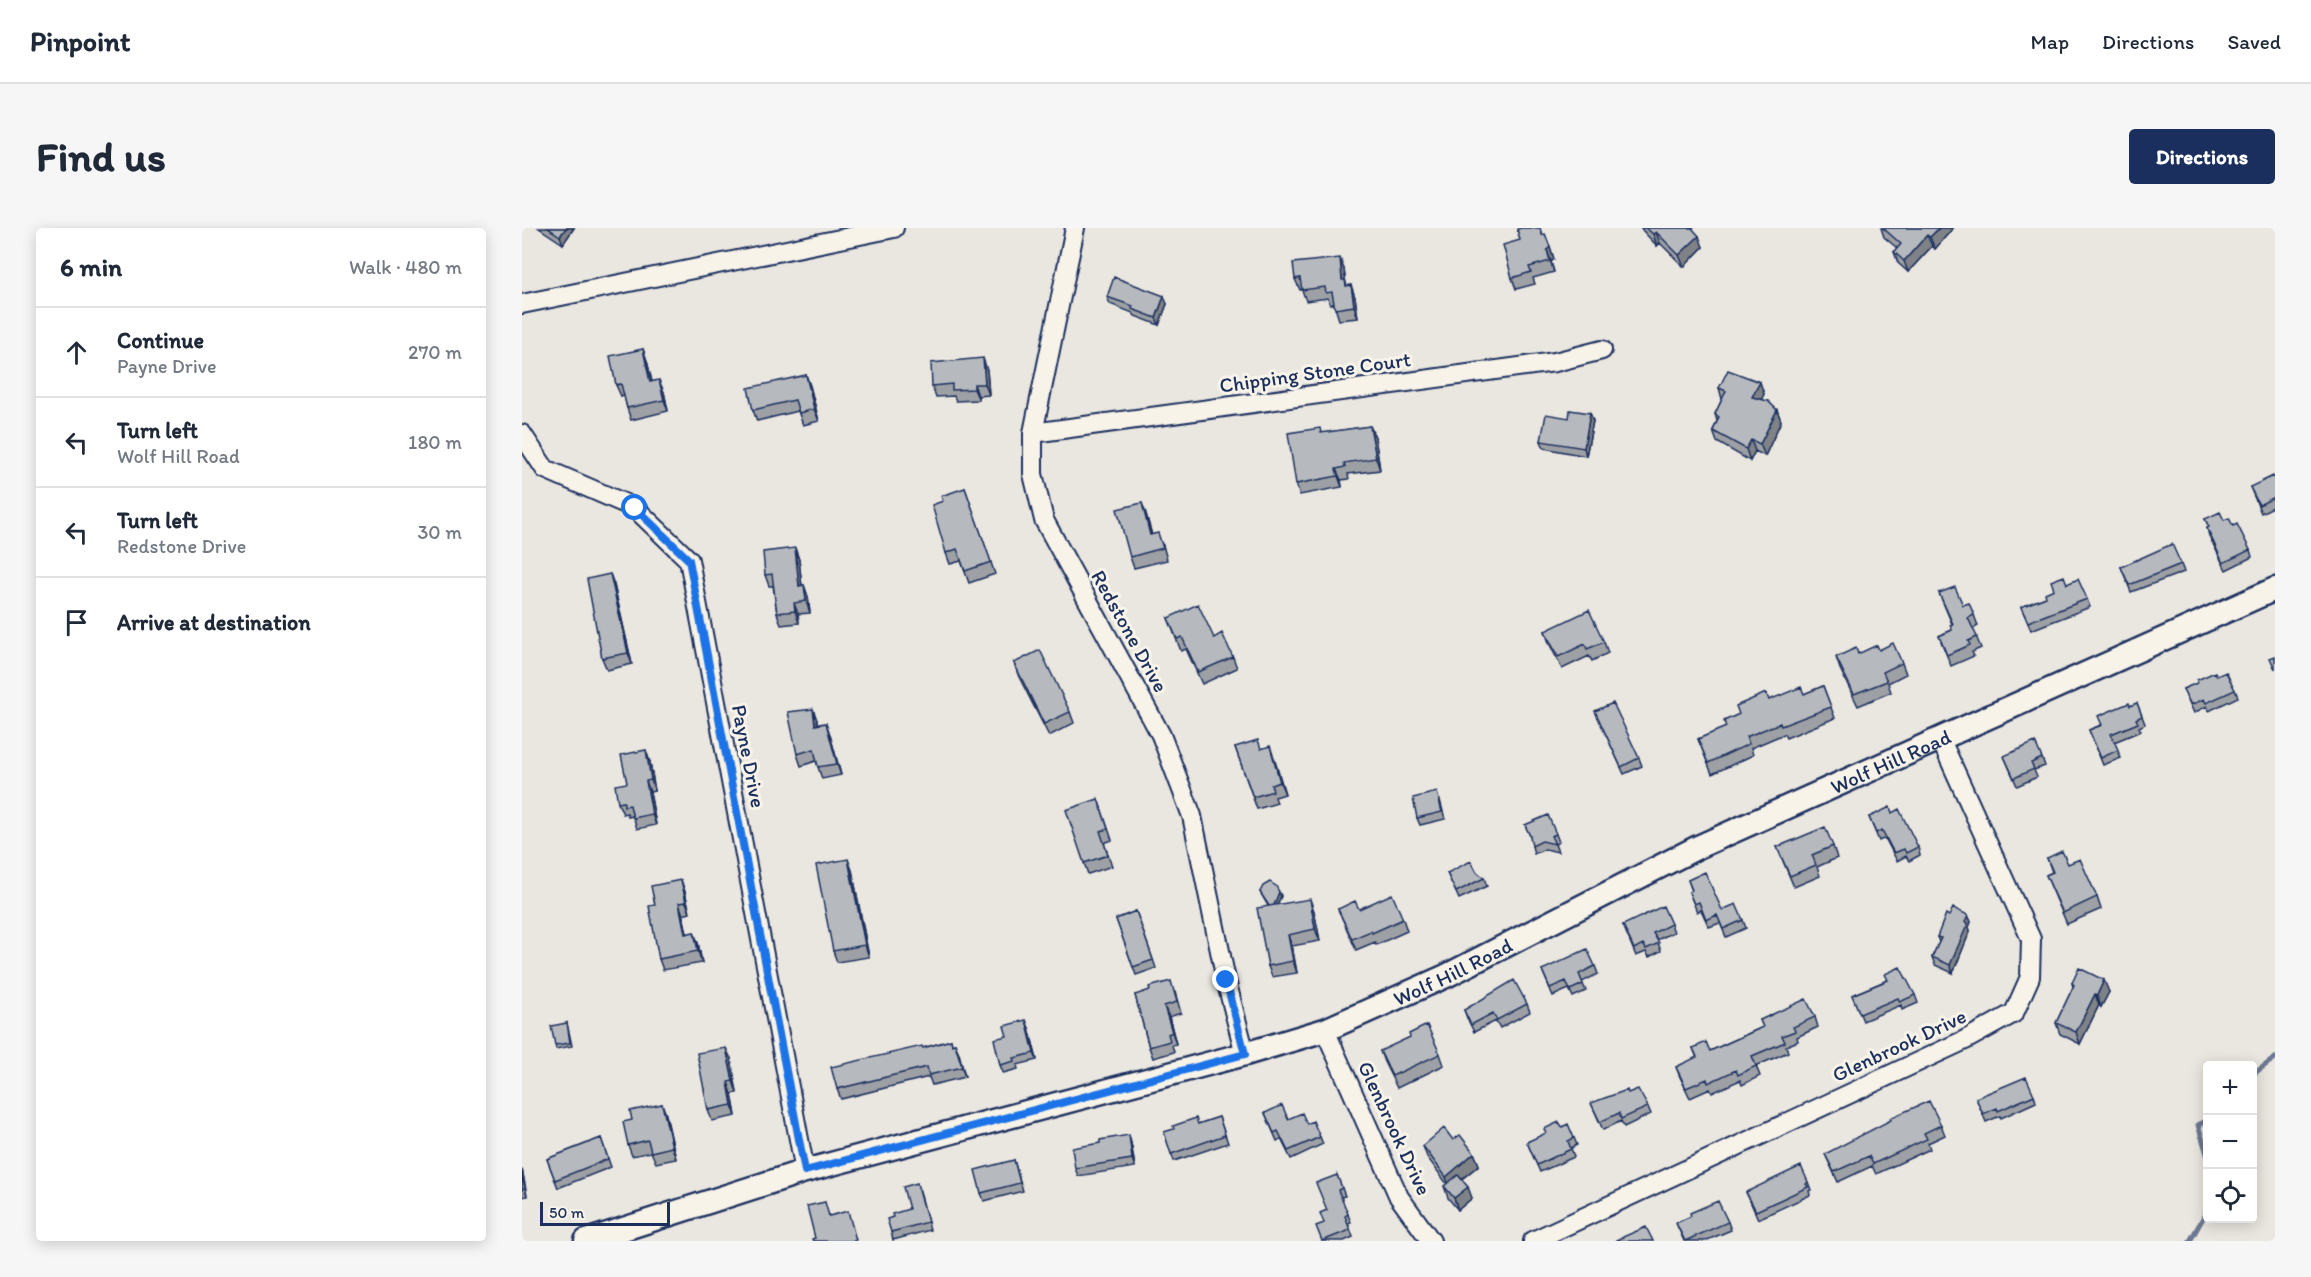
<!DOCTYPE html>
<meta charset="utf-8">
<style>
:root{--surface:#fff;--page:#f6f6f7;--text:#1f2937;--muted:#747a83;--line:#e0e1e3;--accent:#1b2f5e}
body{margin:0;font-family:Itim,sans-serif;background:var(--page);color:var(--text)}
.controls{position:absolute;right:18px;bottom:18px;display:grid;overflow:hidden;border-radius:6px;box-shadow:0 3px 15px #0003}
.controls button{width:54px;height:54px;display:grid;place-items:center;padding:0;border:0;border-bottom:2px solid var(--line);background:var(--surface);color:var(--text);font:30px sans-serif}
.scale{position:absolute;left:18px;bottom:15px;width:130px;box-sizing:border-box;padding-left:6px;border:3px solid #1b2f5e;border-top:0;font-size:16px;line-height:21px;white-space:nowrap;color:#1b2f5e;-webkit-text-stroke:4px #f7f3e8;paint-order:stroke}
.stop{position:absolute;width:18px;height:18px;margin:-14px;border:4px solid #1a73e8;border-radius:50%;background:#fff}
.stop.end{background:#1a73e8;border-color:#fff;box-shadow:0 2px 6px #0008}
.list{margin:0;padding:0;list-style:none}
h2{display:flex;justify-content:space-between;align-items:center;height:78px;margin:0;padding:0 24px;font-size:26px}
h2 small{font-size:20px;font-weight:400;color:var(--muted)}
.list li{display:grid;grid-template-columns:39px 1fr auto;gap:18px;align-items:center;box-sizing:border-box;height:90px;padding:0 24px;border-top:2px solid var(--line)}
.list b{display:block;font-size:22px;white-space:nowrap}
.list p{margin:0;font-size:20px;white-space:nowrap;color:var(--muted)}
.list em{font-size:20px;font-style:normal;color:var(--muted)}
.icon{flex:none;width:33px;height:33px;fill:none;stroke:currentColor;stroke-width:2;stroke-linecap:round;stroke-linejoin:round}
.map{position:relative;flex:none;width:1753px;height:1013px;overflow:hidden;border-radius:6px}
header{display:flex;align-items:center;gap:36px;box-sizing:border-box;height:84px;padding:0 30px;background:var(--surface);border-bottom:2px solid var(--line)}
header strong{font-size:28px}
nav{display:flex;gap:33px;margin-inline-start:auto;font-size:21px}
.intro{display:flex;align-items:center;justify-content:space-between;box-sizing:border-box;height:144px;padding:0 36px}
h1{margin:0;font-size:42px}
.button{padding:15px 27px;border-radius:6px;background:var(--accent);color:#fff;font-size:21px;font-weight:700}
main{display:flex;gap:36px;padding:0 36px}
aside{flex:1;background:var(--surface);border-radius:6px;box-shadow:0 3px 15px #0003}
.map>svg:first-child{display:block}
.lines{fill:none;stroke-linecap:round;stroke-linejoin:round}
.stream{stroke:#6d7892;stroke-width:5}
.minor-casing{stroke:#1b2f5e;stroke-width:22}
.tertiary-casing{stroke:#1b2f5e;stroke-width:27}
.minor{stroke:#f7f3e8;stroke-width:18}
.tertiary{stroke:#f7f3e8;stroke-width:22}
.wall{fill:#9da0a4;stroke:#1b2f5e;stroke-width:1.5}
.shaded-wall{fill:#7f8286;stroke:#1b2f5e;stroke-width:1.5}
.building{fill:#b6babf;stroke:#1b2f5e;stroke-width:1.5}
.route{stroke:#1a73e8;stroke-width:8}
.labels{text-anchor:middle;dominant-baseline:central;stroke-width:6;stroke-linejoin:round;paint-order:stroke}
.street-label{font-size:21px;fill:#1b2f5e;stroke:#f7f3e8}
</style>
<header>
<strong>Pinpoint</strong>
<nav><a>Map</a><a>Directions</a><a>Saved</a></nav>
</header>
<div class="intro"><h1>Find us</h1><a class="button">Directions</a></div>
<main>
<aside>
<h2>6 min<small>Walk · 480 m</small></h2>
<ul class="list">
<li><svg class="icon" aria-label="ahead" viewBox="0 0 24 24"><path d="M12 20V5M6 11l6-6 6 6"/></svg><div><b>Continue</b><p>Payne Drive</p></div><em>270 m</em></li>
<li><svg class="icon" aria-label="left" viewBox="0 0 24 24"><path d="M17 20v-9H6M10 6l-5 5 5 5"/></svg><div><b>Turn left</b><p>Wolf Hill Road</p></div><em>180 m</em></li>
<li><svg class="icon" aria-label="left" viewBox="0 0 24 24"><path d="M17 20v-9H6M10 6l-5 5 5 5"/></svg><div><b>Turn left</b><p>Redstone Drive</p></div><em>30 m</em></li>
<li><svg class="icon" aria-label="arrive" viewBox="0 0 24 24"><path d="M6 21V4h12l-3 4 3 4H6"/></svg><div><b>Arrive at destination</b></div></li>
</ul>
</aside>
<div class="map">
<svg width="1753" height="1013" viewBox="0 0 1753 1013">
<rect width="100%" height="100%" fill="#eae7e0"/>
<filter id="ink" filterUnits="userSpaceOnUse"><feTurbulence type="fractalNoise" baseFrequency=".0167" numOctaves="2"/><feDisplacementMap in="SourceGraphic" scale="12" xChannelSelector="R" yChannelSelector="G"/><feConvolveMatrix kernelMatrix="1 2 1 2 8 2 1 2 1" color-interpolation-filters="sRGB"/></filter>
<g filter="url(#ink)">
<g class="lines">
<path class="stream" d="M1730 847 1753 830
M1686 892 1676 897 1686 929
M1668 1013 1686 981"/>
<g class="minor-casing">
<path id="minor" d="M553 0 511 205V246L522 292 639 507 670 588 704 752 723 826
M0 76 372 0
M511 205 1033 134 1080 122
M0 206 23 241 113 280 167 332 283 943
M803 802 877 969 909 1013
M1011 1013 1443 812 1492 785 1508 749 1509 711 1418 510"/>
</g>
<g class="tertiary-casing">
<g id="tertiary">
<path id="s1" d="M64 1013 283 943 723 826 803 802 924 748 1176 619 1753 361"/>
</g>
</g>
<use href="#minor" class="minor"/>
<use href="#tertiary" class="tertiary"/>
</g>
<path class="wall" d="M17 0H52L41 16Z
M1119 0H1171L1170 1 1181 19 1162 39 1138 15 1135 18 1121 3Z
M1359 0H1431L1413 21 1410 18 1386 44 1376 35 1372 24 1375 20 1362 9Z
M1021 7 1028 18 1032 31 1029 34 1032 44 1011 50 1013 56 994 61 990 50Z
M822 41 823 52 825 58 833 69 836 90 817 92 812 76H808L806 70 784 73 780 62H778L773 51Z
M585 69 645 76 637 97 613 88 611 85 588 76Z
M121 121 125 133 130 154 142 164 146 183 109 192 105 180 102 167 99 168 94 157Z
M465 142 467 167 456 168 457 172 434 173 432 168 414 169 410 158Z
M284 147 288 158 297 193 281 197 276 183 235 193 231 182Z
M1197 160 1242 166 1239 171 1255 182 1259 193 1243 228 1233 223 1228 233 1195 214 1191 203 1195 193 1193 186 1200 171Z
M1068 185 1071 193 1064 228 1022 220 1019 213 1047 190Z
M848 198 853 209 858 242 826 246 827 251 819 252 820 259 778 267 774 256 800 205Z
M1753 252V278L1739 285 1728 259Z
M443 260 473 346 447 355 439 333 428 336 424 325 421 273Z
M624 286 630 307 641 317 645 332 612 340 608 329Z
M1683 291 1702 292 1711 298 1728 322 1730 329 1704 342 1687 308 1685 300 1687 299Z
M273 320 277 332 280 358 282 357 286 369 288 385 276 386 277 395 259 397 255 385 251 358H247L243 347Z
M1659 336 1662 344 1609 364 1599 339Z
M88 346 92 357 110 436 85 442 80 430Z
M1545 356 1565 371 1568 379 1509 402 1499 379 1524 369Z
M1417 365 1441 377 1452 387 1456 398 1451 401 1459 420 1450 424 1452 428 1429 438 1417 408 1430 402V396Z
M646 390 711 429 715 440 680 456 664 421 659 423Z
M1023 403 1082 414 1086 425 1070 433 1067 428 1040 441 1027 415Z
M1357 422 1380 435 1384 446 1366 455 1369 464 1336 478 1318 441 1314 429Z
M492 435 548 484 552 495 527 508 496 447Z
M1695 448 1713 462 1716 469 1687 483 1685 478 1672 485 1661 461Z
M1301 458 1313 490 1264 510 1262 506 1229 520 1231 527 1190 546 1176 511 1204 500 1217 486 1247 472 1282 466Z
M1615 475 1623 496 1617 499 1619 503 1592 514 1599 530 1581 537 1567 502 1579 497 1608 478Z
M291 481 296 496 304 495 308 507 319 547 300 551 294 533 279 538 275 526Z
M1073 483 1117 530 1120 538 1102 546Z
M713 519 739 521 752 530 763 566 753 569 755 575 735 581Z
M1482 528 1520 530 1523 538 1512 542 1515 549 1495 558Z
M128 534 133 563 128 564 134 597 115 601 111 588 106 589 105 585 101 586 96 575 105 555Z
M576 571 590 612 582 615 590 638 566 646 562 635Z
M918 572 923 591 898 597 895 590Z
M1370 585 1396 619 1398 627 1387 633 1384 628 1375 633 1363 610 1357 613 1347 589Z
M1003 597 1034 606 1037 614 1033 616 1036 624 1023 621 1012 626 1010 618 1009 610Z
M1311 618 1315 630 1295 639 1298 648 1272 659 1255 619Z
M1525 630 1546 636 1575 669 1579 681 1545 696 1524 647 1530 644Z
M330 642 347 729 315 734 311 723Z
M955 644 962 650 965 658 937 671 925 645Z
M159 652 163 664 168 685 161 687 165 705 176 715 180 735 141 742 137 731 133 677Z
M1166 652 1200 682 1221 692 1224 700 1204 709 1198 695 1187 699 1179 682 1175 684 1167 664 1170 663Z
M738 664H757L759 668 755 677 792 683 798 713 770 718 775 745 750 749 746 738V678Z
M816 681 881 691 885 703 854 717 853 714 834 722Z
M614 683 634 740 614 747 594 691Z
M1446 687 1449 694 1447 699 1448 703 1431 745 1413 737 1410 729 1417 714 1415 709 1427 688Z
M1149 696 1152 704 1135 712 1139 723 1127 729 1124 724 1114 728 1101 697Z
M1073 738 1076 746 1060 754 1064 763 1051 769 1047 761 1031 768 1020 742Z
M1365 752 1393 767 1396 775 1380 782 1379 777 1341 793 1330 767Z
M1550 755 1587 764 1579 779 1577 777 1558 816 1538 806 1534 795 1551 759Z
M653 764 659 785 647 789 654 816 650 817 652 824 631 830 627 819 613 767Z
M1005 776 1008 784 978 800 974 793 952 804 945 790 942 782Z
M1293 789 1296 799 1275 809 1276 813 1264 818 1266 824 1234 838 1238 848 1220 857 1218 852 1190 865 1188 861 1168 870 1158 849 1154 839 1175 830 1171 820 1188 823 1241 799 1238 792Z
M45 795 50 818 34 821 33 817Z
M507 800 515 832 495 837 496 841 481 845 478 837 485 808Z
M429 812 430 817 433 816 443 849 410 857 407 849 319 871 315 861 401 820Z
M858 823 918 826 922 837 875 860 862 834Z
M209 831 215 865 210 866 214 888 190 893 186 882Z
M1106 865 1126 879 1129 886 1102 899 1099 893 1081 902 1069 875Z
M1512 867 1514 874 1479 890 1478 888 1464 894 1454 870Z
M140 876 144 887 154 931 134 935 129 924 110 928 106 917 110 892Z
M743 885 785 896 798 909 801 916 769 931 759 911 755 913Z
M697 889 706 915 652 933 642 904 676 896Z
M1419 897 1423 907 1406 915 1408 921 1354 946 1350 938 1316 954 1303 926Z
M1040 899 1052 910 1055 917 1049 920 1052 929 1018 944 1005 914Z
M79 910 89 939 36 960 25 931Z
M931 912 952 925 957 937 940 951 950 970 936 982 926 970 922 958 925 956 905 929 901 918Z
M578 915H609L613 939 556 948 553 940Z
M492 932 501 963 462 973 459 965Z
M0 941 5 968 0 969Z
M815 947 823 968 819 969 829 994 826 995 831 1009 822 1013H800L802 995Z
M1286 954 1289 962 1287 963 1288 967 1236 991 1224 964Z
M398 963 408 1002 371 1012 369 1004 371 989 387 981Z
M1206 994 1209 1002 1183 1013H1162L1154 995Z"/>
<path class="shaded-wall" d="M44 0H52L41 16 38 8Z
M1417 0H1431L1413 21 1408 9Z
M1134 4 1138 15 1135 18 1131 6Z
M1023 6 1032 31 1029 34 1032 44 1025 22Z
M1405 7 1410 18 1386 44 1382 33Z
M1177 8 1181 19 1162 39 1157 27Z
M818 30 822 41 825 64 820 52Z
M829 57 833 69 836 90 832 78Z
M642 68 645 76 637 97 634 90Z
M121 121 125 133 133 166 128 154Z
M461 130 465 142 467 167 463 156Z
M284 147 288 158 297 193 292 181Z
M137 152 142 164 146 183 142 172Z
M1238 154 1242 166 1235 181 1230 169Z
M452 156 456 168 457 172 452 161Z
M1255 182 1259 193 1243 228 1238 216Z
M1068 185 1071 193 1064 228 1062 220Z
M848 198 853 209 858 242 854 230Z
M1229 212 1233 223 1228 233 1224 221Z
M814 241 819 252 820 259 816 248Z
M620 275 624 286 633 319 628 307Z
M273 320 277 332 281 369 277 358Z
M88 346 92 357 110 436 106 425Z
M282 357 286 369 288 385 284 373Z
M272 375 276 386 277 395 273 383Z
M291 481 295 492 297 508 293 497Z
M304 495 308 507 319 547 315 536Z
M748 518 752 530 763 566 758 554Z
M124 522 128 534 133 563 129 552Z
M124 553 128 564 134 597 130 586Z
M326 631 330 642 347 729 343 717Z
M159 652 163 664 168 685 164 674Z
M757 664 759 668 751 686 749 682Z
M788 671 792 683 798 713 793 701Z
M157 675 161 687 167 717 163 706Z
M1446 687 1449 694 1447 699 1448 703 1431 745 1428 737Z
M172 704 176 715 180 735 176 723Z
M766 707 770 718 775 745 771 733Z
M1582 752 1587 764 1579 779 1575 767Z
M1573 766 1577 777 1558 816 1554 804Z
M642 778 647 789 654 816 650 804Z
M504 792 507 800 515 832 512 825Z
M433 816 437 825 443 849 440 839Z
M204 820 209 831 215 865 211 853Z
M206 854 210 866 214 888 210 877Z
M140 876 144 887 154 931 150 919Z
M607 907 609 915 613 939 610 931Z
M952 925 957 937 928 960 924 949Z
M0 941 5 968 3 960 0 947Z
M946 959 950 970 936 982 932 970Z"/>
<path class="building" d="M26 0H44L38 8Z
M1000 0H1018L1020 7 1023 6 1028 19 1025 22 1028 33 1007 39 1009 44 990 50 981 17 998 12 995 1Z
M1124 0H1170L1177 8 1157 27 1134 4 1131 6Z
M1361 0H1417L1408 9 1405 7 1382 33 1372 24 1379 16Z
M818 30 820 52H823L824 58 829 57 832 78 813 81 810 64 804 65 803 59 780 62 778 50 773 51 771 35Z
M592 49 642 68 634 90 610 81 611 78 585 69Z
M121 121 128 154 137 152 142 172 105 180 99 156 94 157 88 128Z
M461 130 463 156H452V161L430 162V156L410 158 409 135Z
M1206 142 1238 154 1230 169 1246 173 1255 182 1238 216 1229 212 1224 221 1191 203 1197 189 1193 186 1204 163 1197 160Z
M284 147 292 181 277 185 273 172 231 182 226 160Z
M1048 182 1068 185 1062 220 1019 213 1024 186 1047 190Z
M848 198 854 230 822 235 823 239 814 241 816 248 774 256 766 205 798 200 799 205Z
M1751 248 1753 252V269L1737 277 1728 259Z
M443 260 469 334 443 343 435 321 424 325 410 277 421 273 419 268Z
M620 275 628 307 636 305 641 320 608 329 595 281Z
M1698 284 1702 292 1707 290 1711 298 1715 296 1728 322 1701 335 1685 300 1687 299 1683 291Z
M1650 316 1659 336 1607 357 1599 339Z
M273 320 277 358 282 357 284 373 272 375 273 383 255 385 250 346 243 347 241 324Z
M88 346 106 425 80 430 65 351Z
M1542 348 1545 356 1556 351 1565 371 1506 394 1499 379 1524 369 1523 365 1532 361 1529 353Z
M1433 359 1441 377 1447 375 1452 387 1446 390 1455 409 1446 413 1448 417 1425 427 1417 408 1430 402 1428 397 1431 396 1417 365Z
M676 376 692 410 700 405 711 429 676 444 660 409 655 411 646 390Z
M1067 382 1082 414 1065 421 1063 416 1036 429 1023 403Z
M1371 415 1380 435 1361 444 1365 453 1332 466 1314 429 1334 420 1336 426 1355 417 1357 422Z
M518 422 548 484 522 496 492 435Z
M1753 428V441L1748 430Z
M1693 444 1695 448 1704 444 1713 462 1684 475 1682 471 1669 477 1661 461 1675 455V452Z
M1301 458 1309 479 1259 498 1258 495 1224 509 1227 516 1186 535 1176 511 1204 499 1202 493 1217 486 1214 478 1244 465 1247 472 1279 459 1282 466Z
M1091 475 1117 530 1099 539 1073 483Z
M1607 475 1608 478 1615 475 1620 488 1614 491 1616 495 1589 506 1596 522 1579 530 1567 502 1580 497 1576 488Z
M291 481 293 497 304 495 315 536 296 539 292 521 275 526 266 484Z
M736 512 739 521 748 518 758 554 749 557 751 563 731 569 713 519Z
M1513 514 1520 530 1509 535 1512 541 1492 550 1482 528Z
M124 522 129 552 124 553 130 586 111 590 108 577 102 578V574L96 575 93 557 105 555 99 527Z
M915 564 920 584 895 590 891 570Z
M576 571 586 601 578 603 586 627 562 635 544 582Z
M1368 579 1370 585 1377 581 1396 619 1384 625 1382 621 1372 625 1360 602 1354 605 1347 589Z
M1026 587 1034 606 1029 608 1033 616 1020 613 1010 618 1008 608 1003 597Z
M1303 599 1311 618 1290 627 1294 637 1268 648 1255 619Z
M1540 623 1546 636 1558 631 1575 669 1541 685 1524 647 1531 644 1525 630Z
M326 631 343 717 311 723 294 637Z
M949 633 955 644 962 650 934 664 925 645Z
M1183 644 1200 682 1214 676 1221 692 1201 701 1195 687 1184 692 1177 674 1172 676 1167 664 1170 662 1166 652Z
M159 652 164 674 157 675 163 706 172 704 176 723 137 731 127 678 133 677 129 658Z
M748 654 754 658 757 664 752 677 747 678 738 664 741 658Z
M870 666 881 691 850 705 849 703 830 711 816 681 833 673 837 681Z
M788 671 793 701 766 707 771 733 746 738 735 680Z
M1141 678 1149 696 1131 705 1137 715 1124 721 1121 716 1112 721 1101 697Z
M1431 680 1446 687 1443 694 1446 695 1428 737 1410 729 1419 710 1415 709 1424 686 1427 688Z
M614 683 631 732 611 739 594 691Z
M1065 721 1073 738 1057 746 1061 756 1048 762 1044 753 1028 760 1020 742Z
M1378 739 1393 767 1378 774 1376 770 1338 786 1330 767 1366 752 1363 746Z
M1557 740 1582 752 1575 767 1573 766 1554 804 1534 795 1552 757 1550 755Z
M992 752 1005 776 975 792 971 785 949 797 942 782Z
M649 753 655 774 642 778 650 804 646 806 648 813 627 819 613 767 628 762 627 759Z
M1284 771 1293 789 1271 799 1273 803 1260 808 1263 814 1230 828 1234 838 1216 847 1214 842 1186 855 1185 851 1164 860 1154 839 1175 829 1171 820 1184 814 1188 823 1241 799 1238 792Z
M504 792 512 825 492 830 493 833 478 837 472 811 485 808 482 798Z
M45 795 48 815 33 817 29 798Z
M905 797 918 826 870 848 858 823 888 809 887 806Z
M429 812 430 817 433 816 440 839 407 847 405 839 315 861 309 839 400 818 401 820Z
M204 820 211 853 206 854 210 877 186 882 175 825Z
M1504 849 1512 867 1476 883 1475 880 1461 886 1454 870Z
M1116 861 1126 879 1099 891 1097 885 1078 894 1069 875 1105 862 1106 865Z
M1407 873 1419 897 1402 905 1405 911 1351 936 1347 928 1312 944 1303 926 1369 892 1368 890Z
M140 876 150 919 129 924 126 912 106 917 101 894 110 892 108 883Z
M760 877 766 891 780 885 785 896 791 893 798 909 766 923 756 903 752 905 743 885Z
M697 889 703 907 649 926 642 904 652 901 651 898 674 890 676 896Z
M1037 894 1040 899 1046 896 1052 910 1046 913 1049 921 1015 937 1005 914 1024 905 1022 901Z
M922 900 931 912 938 907 952 925 924 949 901 918Z
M607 907 610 931 553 940 550 920 578 915V912Z
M79 910 86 931 33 952 25 931Z
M492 932 498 955 459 965 453 942Z
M1279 938 1286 954 1284 956 1286 959 1234 983 1224 964Z
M0 947 3 960 0 961Z
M815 947 820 960 816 962 826 986 823 988 828 1002 800 1013 794 998 802 995 798 985 805 982 794 955Z
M936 947 946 959 932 970 922 958Z
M395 955 406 994 369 1004 365 991 371 989 370 986 387 981 381 959Z
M1196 973 1206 994 1163 1013 1154 995 1169 988 1168 985Z
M303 974 307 988 326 983 334 1012 331 1013H291L290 1011 293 1010 285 978Z
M1124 999 1131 1013H1095L1094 1012Z"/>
</g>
<g class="lines" filter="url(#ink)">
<path class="route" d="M113 280 167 332 283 943 723 826 704 752"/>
</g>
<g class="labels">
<g class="street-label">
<text transform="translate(793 144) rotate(-8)">Chipping Stone Court</text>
<text transform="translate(608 403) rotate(61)">Redstone Drive</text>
<text transform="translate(227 528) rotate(79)">Payne Drive</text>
<text stroke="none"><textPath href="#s1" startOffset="1395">Wolf Hill Road</textPath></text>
<text stroke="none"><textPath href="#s1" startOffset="909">Wolf Hill Road</textPath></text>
<text transform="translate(1377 817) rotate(-25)">Glenbrook Drive</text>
<text transform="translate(873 900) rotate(65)">Glenbrook Drive</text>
</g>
</g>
</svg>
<div class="controls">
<button>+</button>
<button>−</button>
<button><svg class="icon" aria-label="locate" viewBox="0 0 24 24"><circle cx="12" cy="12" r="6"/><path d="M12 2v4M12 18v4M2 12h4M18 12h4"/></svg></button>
</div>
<div class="scale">50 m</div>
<div class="stop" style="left:113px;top:280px"></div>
<div class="stop end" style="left:704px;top:752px"></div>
</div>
</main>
